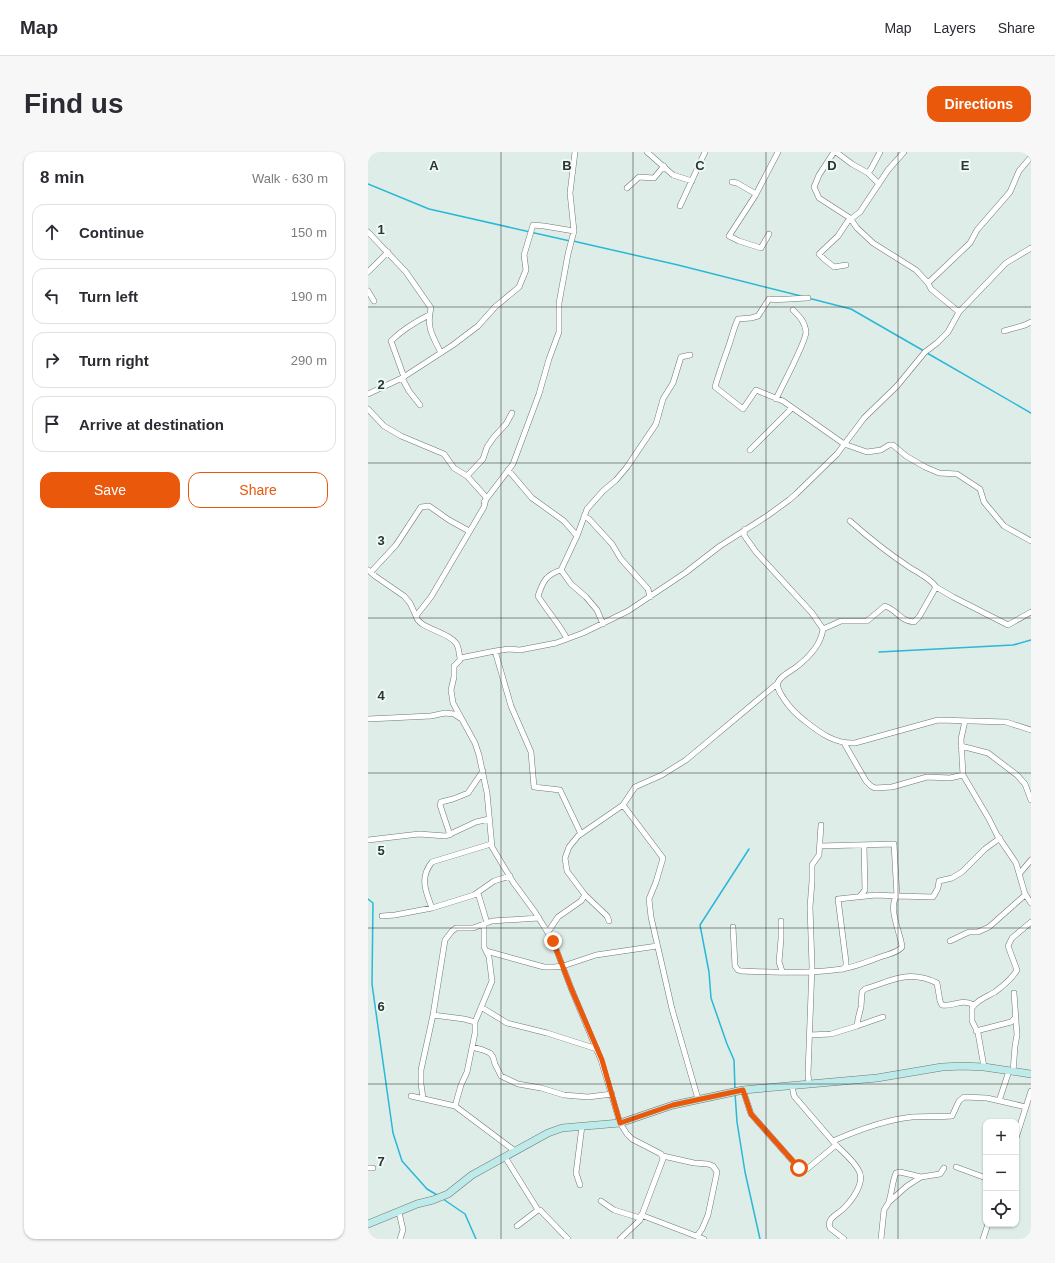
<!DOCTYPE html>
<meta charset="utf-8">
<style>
:root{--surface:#fff;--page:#f7f7f7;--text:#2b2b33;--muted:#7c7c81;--line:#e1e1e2;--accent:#ea580c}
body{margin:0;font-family:Helvetica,sans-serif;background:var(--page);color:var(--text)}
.controls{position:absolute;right:12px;bottom:12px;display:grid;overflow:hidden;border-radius:8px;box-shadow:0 1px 3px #0004}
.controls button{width:36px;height:36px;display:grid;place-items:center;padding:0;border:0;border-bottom:1px solid var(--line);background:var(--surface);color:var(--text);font:20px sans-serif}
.stop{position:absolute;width:12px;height:12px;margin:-9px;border:3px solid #ea580c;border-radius:50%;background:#fff}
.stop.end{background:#ea580c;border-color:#fff;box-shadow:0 1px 4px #0008}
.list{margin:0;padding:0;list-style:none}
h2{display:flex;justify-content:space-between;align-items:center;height:52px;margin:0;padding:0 16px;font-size:17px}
h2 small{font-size:13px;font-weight:400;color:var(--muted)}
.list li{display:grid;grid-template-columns:26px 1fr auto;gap:12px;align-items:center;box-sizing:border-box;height:56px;margin:0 8px 8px;padding:0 8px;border:1px solid var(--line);border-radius:12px}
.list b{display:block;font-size:15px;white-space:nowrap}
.list em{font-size:13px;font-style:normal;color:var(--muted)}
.actions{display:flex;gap:8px;padding:12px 16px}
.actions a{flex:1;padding:9px 0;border:1px solid var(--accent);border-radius:12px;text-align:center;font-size:14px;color:var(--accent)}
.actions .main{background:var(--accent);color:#fff}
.icon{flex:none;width:22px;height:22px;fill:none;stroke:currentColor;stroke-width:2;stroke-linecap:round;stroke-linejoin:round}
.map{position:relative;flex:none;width:663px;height:1087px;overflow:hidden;border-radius:12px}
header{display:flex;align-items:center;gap:24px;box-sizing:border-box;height:56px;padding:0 20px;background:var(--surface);border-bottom:1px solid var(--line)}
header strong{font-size:19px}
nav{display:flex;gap:22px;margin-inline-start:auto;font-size:14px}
.intro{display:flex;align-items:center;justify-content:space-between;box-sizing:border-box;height:96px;padding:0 24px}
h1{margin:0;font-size:28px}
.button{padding:10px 18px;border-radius:12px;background:var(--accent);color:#fff;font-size:14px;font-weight:700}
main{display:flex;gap:24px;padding:0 24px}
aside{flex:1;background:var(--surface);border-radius:12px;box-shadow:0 1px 3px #0004}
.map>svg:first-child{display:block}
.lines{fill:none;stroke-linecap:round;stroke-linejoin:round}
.stream{stroke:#29b8d6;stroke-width:1.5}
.street-casing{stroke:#6d7975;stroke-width:6}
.secondary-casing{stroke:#6d7975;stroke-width:8}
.street{stroke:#fff;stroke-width:5}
.secondary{stroke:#beeaea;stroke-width:7}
.route{stroke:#ea580c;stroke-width:5}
.grid{fill:none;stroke:#2f3432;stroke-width:1;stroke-opacity:0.55}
.grid-label{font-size:13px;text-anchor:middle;font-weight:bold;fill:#2f3432;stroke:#ecfaf5;stroke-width:4;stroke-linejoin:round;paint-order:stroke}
</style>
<header>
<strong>Map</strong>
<nav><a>Map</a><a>Layers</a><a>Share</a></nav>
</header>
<div class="intro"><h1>Find us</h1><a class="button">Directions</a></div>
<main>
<aside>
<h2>8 min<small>Walk · 630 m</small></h2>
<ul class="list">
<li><svg class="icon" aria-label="ahead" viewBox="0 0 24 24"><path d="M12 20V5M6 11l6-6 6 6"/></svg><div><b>Continue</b></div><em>150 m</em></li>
<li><svg class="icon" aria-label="left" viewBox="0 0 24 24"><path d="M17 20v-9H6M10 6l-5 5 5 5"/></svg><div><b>Turn left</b></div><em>190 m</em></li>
<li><svg class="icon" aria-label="right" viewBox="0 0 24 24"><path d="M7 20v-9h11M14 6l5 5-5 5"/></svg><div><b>Turn right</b></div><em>290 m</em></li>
<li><svg class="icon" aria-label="arrive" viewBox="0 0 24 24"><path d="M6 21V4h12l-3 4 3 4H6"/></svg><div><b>Arrive at destination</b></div></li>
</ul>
<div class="actions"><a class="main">Save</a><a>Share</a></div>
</aside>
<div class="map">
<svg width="663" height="1087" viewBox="0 0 663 1087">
<rect width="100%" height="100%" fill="#deede8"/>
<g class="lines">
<path class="stream" d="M0 32 61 57 202 89
M205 89 310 113 433 144
M440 146 483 157 556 199
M559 201 663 261
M511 500 645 493 663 488
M0 747 5 751 4 832 25 981 34 1009 59 1037 69 1043
M367 938 366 908 359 892 343 846 341 820 332 773 381 697
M367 941 369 970 377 1020 392 1087
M75 1047 97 1062 108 1087"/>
<g class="street-casing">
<path id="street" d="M279 0 305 23 324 29
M468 0 484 12 500 21 511 32
M500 21 503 17 512 0
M364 30 369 31 388 42
M259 36 271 25 286 26 296 14
M312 54 337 0
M483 67 492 60 520 18 536 0
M0 80 38 120 63 156C58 176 65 184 73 201
M401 82 393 96 371 89 361 84 387 44 410 0
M478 113 466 115 456 107 451 102 470 84 482 66
M0 120 20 100
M560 131 602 91 609 78 642 40 651 19 663 5
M0 139 6 149
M440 146C427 146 415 149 401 147L390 164 383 166 370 167C365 178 364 185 360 196 355 210 351 221 347 235L375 257 388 238 415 249 476 292 499 300 513 298 521 293H525L538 304 557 315 571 321 589 322 612 337 616 350 636 374 663 389
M591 160 638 111 663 96
M636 179 657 173 663 170
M36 225 23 189C34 178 47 170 61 163
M34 226 41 239 52 253
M0 242 34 226 85 193 110 174 127 155 151 135 158 118 156 103 165 73 176 74 206 79
M408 247C414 234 438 190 438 180 437 170 432 165 425 158
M0 257 16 274 33 284 76 302 86 316 99 324
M382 298 424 256
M140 318 164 346 196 369 209 384
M116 350 145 312 171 242 181 207 191 180V151L200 102 206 79 202 41 207 0
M216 364 221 367 244 392 253 407 280 437 282 445
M377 377 376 383 388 400 444 461 455 477C453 493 439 507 427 516 421 520 413 524 410 530 408 536 413 542 416 547 422 556 429 563 437 569 452 581 467 592 487 591L570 568 638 570 663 578
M0 418 7 424 36 444 42 451 48 464
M193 418 209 384 219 357 235 339 248 328 259 315 288 272 295 247 305 231 313 205 322 203
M193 418C178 423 175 429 170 444 179 459 191 471 199 487
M193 418 203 432 218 445 229 458 235 472
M3 420 28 393 53 355 61 354 81 368 101 379
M568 435 585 445 640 473 663 460
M455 477 473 469H499L517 454C529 458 532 469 546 470L551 465 568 435C562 426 550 421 541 415 520 401 501 386 482 369
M127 499 143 554 163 600 166 635 192 638 213 682
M92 506C91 502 91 495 88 491 79 479 51 477 48 464L63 445 116 355 118 347 117 344 99 324 115 307 119 295 126 285 138 272 144 261
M0 567 63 564 77 561 86 562 92 566
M597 569 593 587 595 623 621 667 629 683 648 711 657 742 663 751
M476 591 498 629 503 634 507 636 524 635 559 625 582 626 595 623
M593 594 620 601 649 623 657 632 663 648
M255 653 295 706 288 730 281 747 283 765 304 857 330 947
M82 683 72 653 73 650 85 647 100 641 115 619
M0 688 51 682 78 684 108 670 121 667
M452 694 526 692 529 744 508 743 470 747 478 810V813L475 817
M652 721 663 708
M110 741 119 771
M217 743 239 764 241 769
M492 744 497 738 496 693
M64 756C58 740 51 726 64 710L123 692
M14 764 27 763 64 756 106 743 126 729 142 724
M413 769V787L411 810 414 819
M365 775 367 814 370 818 373 819C407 820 441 822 474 817 488 815 501 809 515 804 521 802 529 801 534 795 533 782 519 755 529 744L565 745 570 736 571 729 584 726 594 720 617 697 632 686
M180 780 190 765 213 749 217 743 199 719 197 706 201 695 210 684 255 653 267 635 294 623 318 608 410 531
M582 789 601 780H610L621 775 657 743
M118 799 176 815H186L195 814 228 803 289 794
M113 855 139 871 179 881 229 897
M65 863 96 867 107 870
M489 874 490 867 493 855 494 840 497 837C523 829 541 817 569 831L572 849 574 853C587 855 592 846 606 853
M608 879 643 870 647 866
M442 883 463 882 489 874 515 865
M104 895 115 898 122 901 125 905 127 912 133 924 150 932 173 936 196 943 220 945 244 942
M616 915 610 881 604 869V856C609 848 618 845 627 840 635 834 644 827 649 818L640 794 644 786 663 770
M645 920 647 894 649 883 646 841
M441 932 440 922 444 814 442 755 444 729V713L451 703 453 673
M375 938 383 962 429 1014 435 1018 439 1017 468 993 426 944 424 934
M43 944 87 954 147 999
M55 946 53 932V918L65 863 77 788 84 779 88 776H105L124 769 171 766
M631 949 641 919
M87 954 93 933 99 920 107 881V870L124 829 121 805 116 795V773
M648 986 663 939
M465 989C490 978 516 968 544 965 557 964 571 965 584 964L591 949 596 945 619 946 658 955
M468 993C476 1001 486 1009 491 1019 497 1030 485 1047 477 1055 473 1060 467 1062 463 1067 461 1070 461 1073 462 1076L476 1087
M295 1004 326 1011 340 1012 345 1014 349 1020 340 1063 334 1077 329 1084
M137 1005 170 1058
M588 1015 618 1026
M0 1016H5
M212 1033 208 1021 214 974
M233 1049 246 1058 272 1066
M521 1049C524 1040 524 1030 528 1021L532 1020 553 1025
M31 1060 35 1078 32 1087
M273 1063 336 1087
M149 1074 170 1058H172L200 1087
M252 1087 272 1068 295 1007 293 1002 264 987 259 982 252 971 233 908 203 836 185 789 167 760 145 730 124 695 119 641 111 603 107 591 85 551 83 538 86 525V514L92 508V506L127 499 141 497 152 498 188 491 215 481 260 459 317 421 352 394 399 364 421 348 428 342 469 302 496 266 529 234 557 200 569 191 580 180 591 160 563 137 560 131 548 118 505 91 489 76 482 66 451 46 446 35 451 23 466 0
M513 1087 516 1058 521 1050 539 1034 553 1025 572 1022 576 1016
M615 1087 620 1072"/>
</g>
<g class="secondary-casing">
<path id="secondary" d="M0 1072 49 1052 65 1048 80 1042 104 1023 180 981 194 976 252 971 305 953 375 938 509 926 574 915 594 914 616 915 663 922"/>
</g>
<use href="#street" class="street"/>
<use href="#secondary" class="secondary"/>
</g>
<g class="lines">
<path class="route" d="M185 789 203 836 234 908 252 971 305 953 375 938 383 962 431 1016"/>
</g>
<path class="grid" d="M133 0V1087M265 0V1087M398 0V1087M530 0V1087M0 155H663M0 311H663M0 466H663M0 621H663M0 776H663M0 932H663"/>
<g class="grid-label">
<text x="66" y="18">A</text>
<text x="199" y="18">B</text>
<text x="332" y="18">C</text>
<text x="464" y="18">D</text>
<text x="597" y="18">E</text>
<text x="13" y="82">1</text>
<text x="13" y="237">2</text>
<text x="13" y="393">3</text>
<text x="13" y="548">4</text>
<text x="13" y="703">5</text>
<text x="13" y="859">6</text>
<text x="13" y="1014">7</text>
</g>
</svg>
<div class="controls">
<button>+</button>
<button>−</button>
<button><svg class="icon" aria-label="locate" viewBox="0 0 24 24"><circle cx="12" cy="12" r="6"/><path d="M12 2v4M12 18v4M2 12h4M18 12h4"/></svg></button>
</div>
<div class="stop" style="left:431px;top:1016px"></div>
<div class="stop end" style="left:185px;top:789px"></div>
</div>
</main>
